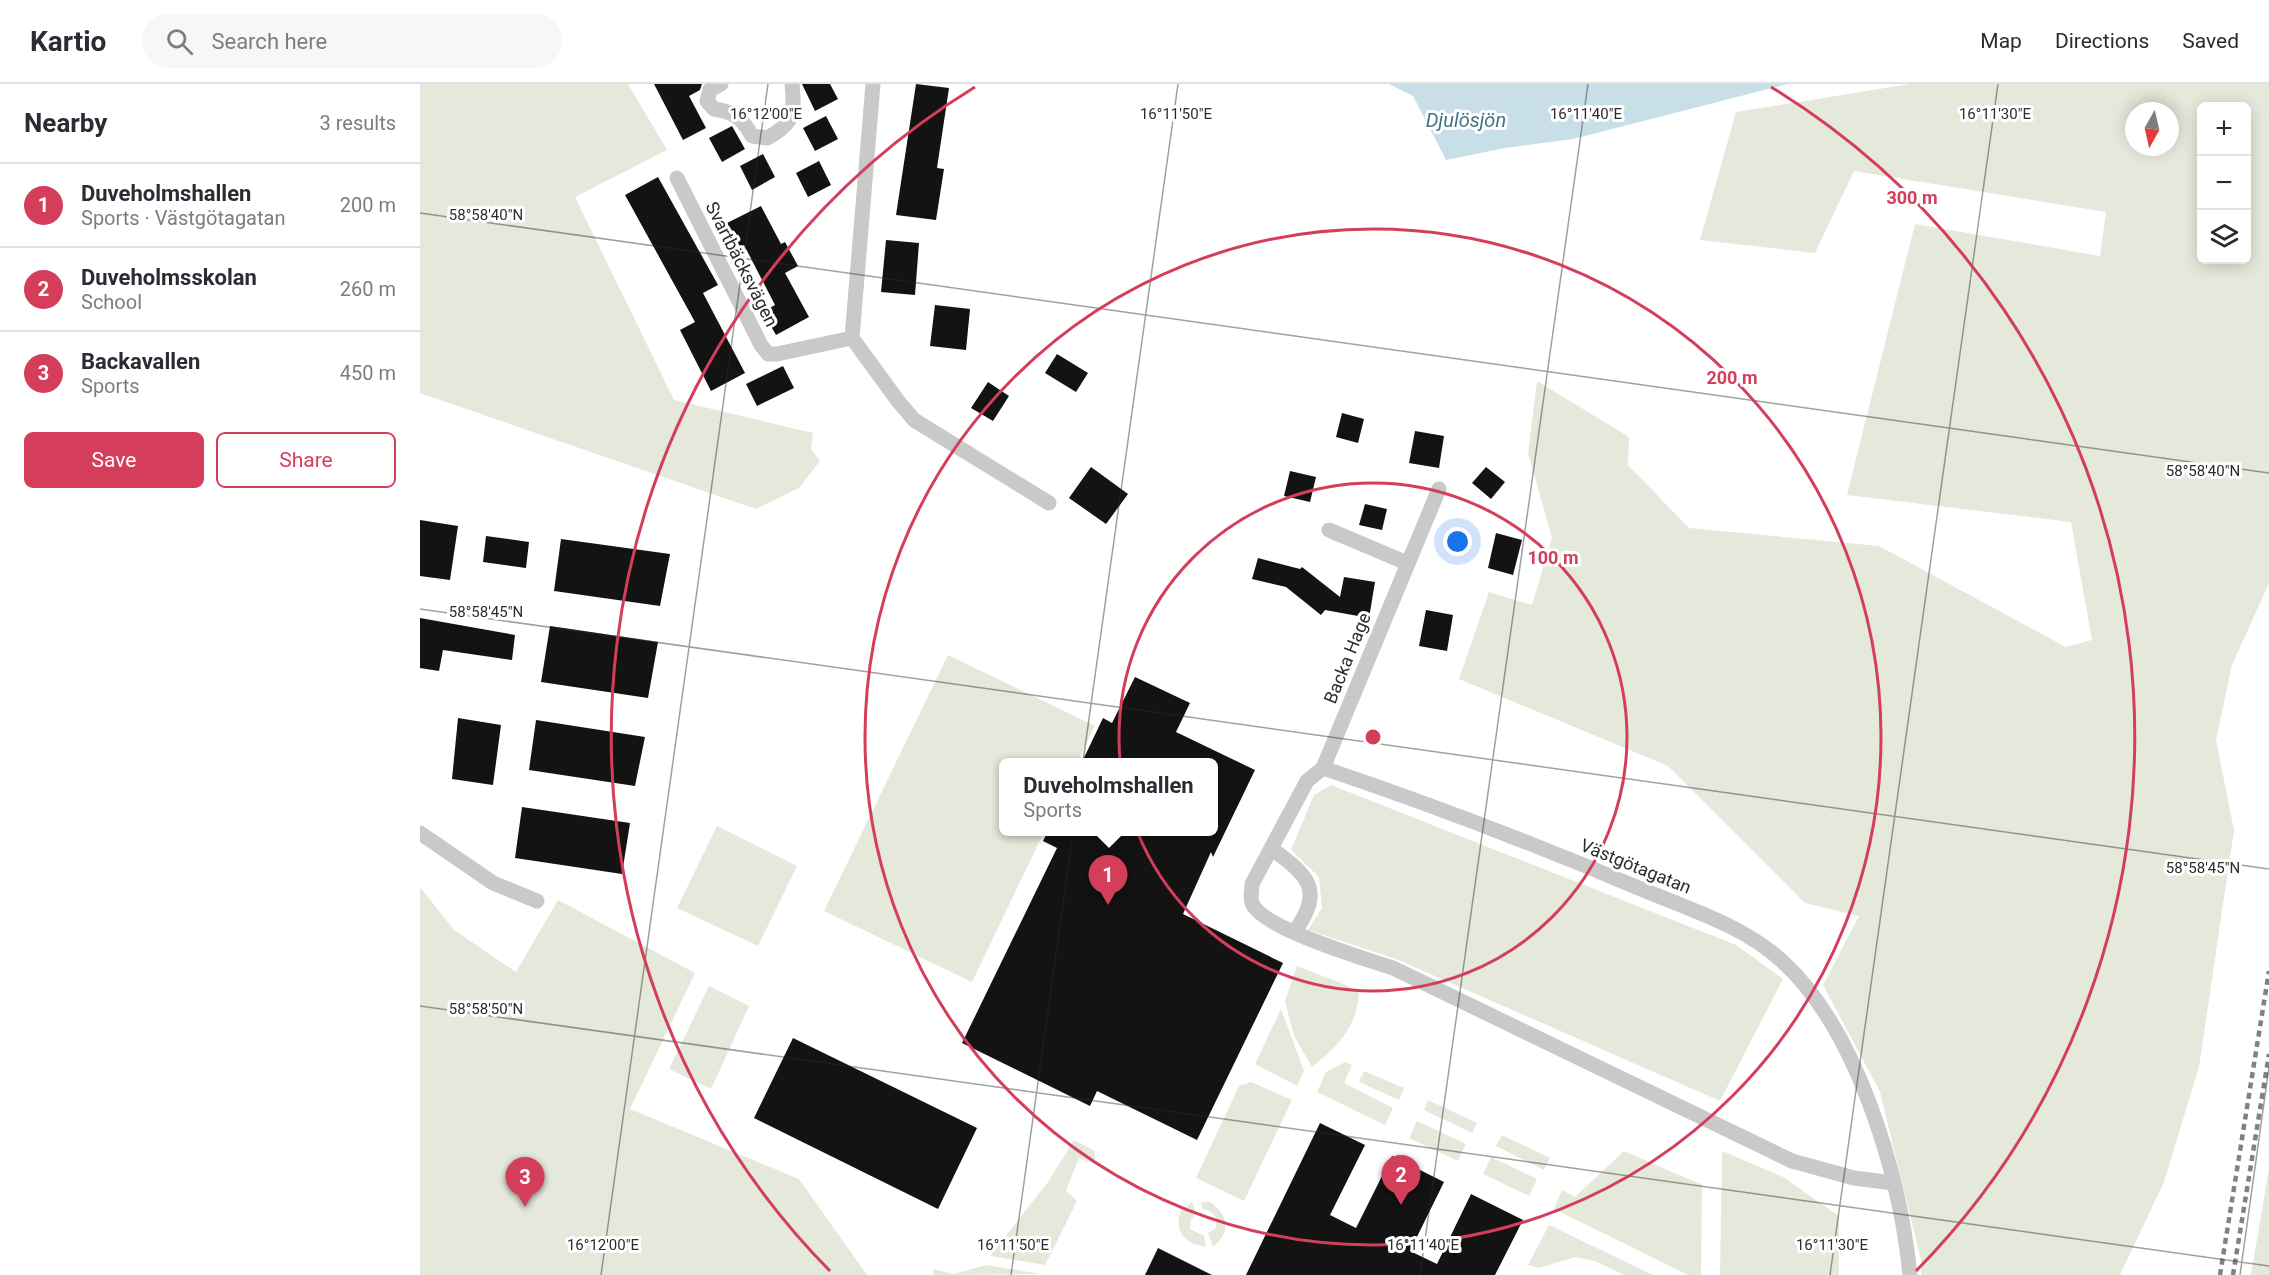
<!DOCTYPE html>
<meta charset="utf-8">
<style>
:root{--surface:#fff;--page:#f7f7f7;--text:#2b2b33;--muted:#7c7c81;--line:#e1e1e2;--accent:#d43e5b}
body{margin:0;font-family:Roboto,sans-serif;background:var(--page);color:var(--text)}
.controls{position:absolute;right:18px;top:18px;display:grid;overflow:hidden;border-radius:9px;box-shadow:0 3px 15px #0003}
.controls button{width:54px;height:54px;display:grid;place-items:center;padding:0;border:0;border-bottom:2px solid var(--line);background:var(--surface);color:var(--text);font:30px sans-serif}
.compass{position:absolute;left:1705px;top:18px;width:54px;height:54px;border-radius:50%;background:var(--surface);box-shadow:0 3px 15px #0003;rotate:188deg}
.you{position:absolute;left:1038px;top:458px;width:21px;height:21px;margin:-15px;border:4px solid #fff;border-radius:50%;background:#1a73e8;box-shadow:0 0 0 9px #1a73e833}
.badge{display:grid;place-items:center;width:39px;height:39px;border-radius:50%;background:var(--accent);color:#fff;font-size:20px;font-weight:700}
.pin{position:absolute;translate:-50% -50px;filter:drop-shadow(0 2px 3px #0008)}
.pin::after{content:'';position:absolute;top:32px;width:21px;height:18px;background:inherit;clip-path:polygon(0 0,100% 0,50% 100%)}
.popup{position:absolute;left:579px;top:674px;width:219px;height:78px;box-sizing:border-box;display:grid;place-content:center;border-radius:9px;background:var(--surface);filter:drop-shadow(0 2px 4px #0005);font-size:20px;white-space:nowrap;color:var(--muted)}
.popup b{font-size:22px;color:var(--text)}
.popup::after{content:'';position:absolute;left:50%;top:100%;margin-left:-12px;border:12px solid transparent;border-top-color:var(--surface)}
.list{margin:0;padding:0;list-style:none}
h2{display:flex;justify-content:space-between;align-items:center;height:78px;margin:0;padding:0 24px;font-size:26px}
h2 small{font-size:20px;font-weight:400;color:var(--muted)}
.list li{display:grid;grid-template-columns:39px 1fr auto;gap:18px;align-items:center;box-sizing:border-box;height:84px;padding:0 24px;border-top:2px solid var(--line)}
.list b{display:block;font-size:22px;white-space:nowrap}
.list p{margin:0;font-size:20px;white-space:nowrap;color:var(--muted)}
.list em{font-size:20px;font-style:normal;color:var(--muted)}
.actions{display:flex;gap:12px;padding:18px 24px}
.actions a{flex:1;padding:14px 0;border:2px solid var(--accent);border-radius:9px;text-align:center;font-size:21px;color:var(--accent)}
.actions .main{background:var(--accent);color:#fff}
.icon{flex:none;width:33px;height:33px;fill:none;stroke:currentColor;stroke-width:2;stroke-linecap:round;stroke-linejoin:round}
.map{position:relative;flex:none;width:1849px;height:1191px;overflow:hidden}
header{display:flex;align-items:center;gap:36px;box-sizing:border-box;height:84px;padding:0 30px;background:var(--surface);border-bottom:2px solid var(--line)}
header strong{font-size:28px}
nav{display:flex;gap:33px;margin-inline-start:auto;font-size:21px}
.search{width:420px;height:54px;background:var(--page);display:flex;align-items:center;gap:15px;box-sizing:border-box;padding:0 21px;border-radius:33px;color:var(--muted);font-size:22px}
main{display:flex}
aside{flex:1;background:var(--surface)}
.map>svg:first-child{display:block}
.green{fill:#e4e9db;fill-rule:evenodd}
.water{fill:#c9dfe7}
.building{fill:#131313}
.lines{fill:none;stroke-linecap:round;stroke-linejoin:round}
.street{stroke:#c9c9c9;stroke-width:15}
.rail{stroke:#818181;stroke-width:4.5;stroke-dasharray:6 4.5;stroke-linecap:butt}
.ticks{fill:none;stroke:#2c2c2c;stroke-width:1.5;stroke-opacity:0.45}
.ring{fill:none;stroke:#d43e5b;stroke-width:3}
.labels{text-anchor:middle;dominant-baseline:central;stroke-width:6;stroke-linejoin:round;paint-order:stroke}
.street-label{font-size:18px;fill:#2c2c2c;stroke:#fff}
.water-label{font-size:20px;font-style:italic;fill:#437486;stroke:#fff}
.ticks-label{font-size:15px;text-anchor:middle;fill:#2c2c2c;stroke:#fff;stroke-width:6;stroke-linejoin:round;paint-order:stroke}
.centre{fill:#d43e5b;stroke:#fff;stroke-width:3}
.ring-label{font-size:18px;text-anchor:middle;font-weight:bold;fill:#d43e5b;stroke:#fff;stroke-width:6;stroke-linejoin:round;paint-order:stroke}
</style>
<header>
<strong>Kartio</strong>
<div class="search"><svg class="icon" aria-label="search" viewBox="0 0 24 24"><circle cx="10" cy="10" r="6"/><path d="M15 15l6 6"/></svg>Search here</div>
<nav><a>Map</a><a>Directions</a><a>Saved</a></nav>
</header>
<main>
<aside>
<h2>Nearby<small>3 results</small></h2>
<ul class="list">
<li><span class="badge">1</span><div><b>Duveholmshallen</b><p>Sports · Västgötagatan</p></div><em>200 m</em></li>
<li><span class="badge">2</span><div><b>Duveholmsskolan</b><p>School</p></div><em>260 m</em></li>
<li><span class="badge">3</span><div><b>Backavallen</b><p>Sports</p></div><em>450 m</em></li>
</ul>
<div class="actions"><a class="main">Save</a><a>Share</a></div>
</aside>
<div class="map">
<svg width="1849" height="1191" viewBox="0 0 1849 1191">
<rect width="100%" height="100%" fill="#fff"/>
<path class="green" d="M0 0H208L247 66 155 113 254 316 393 349 391 365 400 377 379 404 336 425 0 309Z
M1490 0H1849V499L1812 581 1796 656 1814 746 1779 983 1744 1098 1700 1191H1501V1176L1460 1008 1403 901 1439 832 1385 819 1248 682 1039 595 1069 508 1112 521 1132 454 1108 369 1117 297 1209 353 1208 381 1269 444 1459 462 1646 563 1672 556 1651 438 1427 411 1495 140 1680 172 1686 128 1434 87 1395 169 1280 156 1316 28ZM1782 22H1826V176H1782ZM1714 27H1750V63H1714Z
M528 571 675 642 657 678H583V748H624L552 898 404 827Z
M911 701 1316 861 1363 895 1300 1017 976 875 888 846 902 824 899 793 871 766 894 711Z
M297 742 377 782 338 862 257 824Z
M0 803 34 846 96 888 138 816 275 889 210 1025 379 1095 447 1191H0Z
M877 882 926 901 939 909C937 943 917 963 892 983L874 952 865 917Z
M289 902 329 922 291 1005 249 985Z
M861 925 884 987 877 1002 835 980Z
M925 978 932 981 924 999 973 1024 965 1041 897 1008 906 988Z
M944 987 984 1004 979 1016 939 998Z
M831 998 872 1016 824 1117 776 1094 819 1002Z
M1008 1016 1057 1039 1052 1049 1004 1026Z
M997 1037 1046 1060 1038 1077 989 1054Z
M1082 1051 1130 1074 1124 1086 1076 1062Z
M654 1056 675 1067V1080L659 1074 646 1107 657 1117 625 1181 570 1172 628 1098Z
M1204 1067 1282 1101 1281 1191H1268L1134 1125 1142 1106 1155 1113Z
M1302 1067 1363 1093 1419 1132V1191H1300Z
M1071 1073 1117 1095 1109 1112 1063 1090Z
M1849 1084V1191H1831Z
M772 1118 776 1129 771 1136 770 1145 784 1152 786 1163C766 1160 753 1148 761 1127Z
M781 1118H790C808 1130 812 1148 793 1163L788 1149 796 1144V1133L788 1126 782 1125Z
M1129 1141 1233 1191H1204L1175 1177 1155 1173 1119 1184 1108 1181Z
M567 1181 621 1190 513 1191V1185L533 1190Z"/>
<path class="water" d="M969 0H1368L1153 55 1085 64 1026 76 993 12Z"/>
<path class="building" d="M234 0H282L280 6 269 12 286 44 263 56Z
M382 0H410L418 15 395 27Z
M496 0 529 4 517 84 524 85 516 136 476 131Z
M406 32 418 55 395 67 383 44Z
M312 42 325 65 302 78 289 54Z
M343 70 355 93 332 106 320 82Z
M399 77 411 101 388 113 376 89Z
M238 93 298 201 283 209 325 289 291 307 260 246 275 238 205 111Z
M341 122 361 160 365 158 378 182 365 189 389 233 356 251 343 228 355 221 324 161 320 163 307 139Z
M466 156 499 159 495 211 461 208Z
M515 221 550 225 546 266 510 262Z
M637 270 668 289 656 308 625 289Z
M363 282 374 304 337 322 326 300Z
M568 298 589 312 573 337 551 324Z
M922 329 944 335 938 359 916 353Z
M995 347 1024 352 1019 384 989 379Z
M671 383 708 410 686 440 649 414Z
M1066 383 1085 398 1071 415 1052 399Z
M870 387 896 393 890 418 864 412Z
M945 420 967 425 962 446 939 441Z
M0 436 38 442 30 496 0 492Z
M1076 449 1102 456 1093 491 1068 484Z
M66 452 109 458 106 484 63 478Z
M141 455 250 470 240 522 134 507Z
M838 474 880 485 882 483 920 513 924 493 955 498 949 534 905 526 901 531 866 503 832 495Z
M1006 526 1033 531 1027 567 999 562Z
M0 534 95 551 92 576 23 566 19 587 0 584Z
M130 542 238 558 228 614 121 598Z
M715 593 770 619 756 648 835 686 793 773 791 768 763 830 863 879 777 1056 677 1007 670 1022 542 959 637 764 623 757 628 747H793V678H662L683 634 692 639Z
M38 634 81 641 73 701 32 695Z
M116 636 225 653 215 702 109 686Z
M102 723 210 739 202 790 95 774Z
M373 954 557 1044 518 1125 334 1034Z
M900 1039 945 1061 910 1131 936 1144 972 1072 1024 1098 990 1167 1017 1180 1051 1110 1103 1136 1075 1191H826Z
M738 1164 792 1191H725Z"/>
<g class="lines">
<path class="street" d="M301 0 290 6 287 17 294 25C315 28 322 34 332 52L347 54C374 40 375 28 372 0
M453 0 432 254 478 317 494 336 629 419
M257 94 341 261 348 270H357L432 254
M909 446 987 479
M903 684 1019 405
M0 749 73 799 117 817
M852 765C889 792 904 806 875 847
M1473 1099 1434 1094 1372 1077 973 884C946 875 841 844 832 819 830 814 832 805 832 800L887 697 903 684C1010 720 1117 761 1221 805 1269 825 1324 842 1362 877 1438 946 1480 1092 1490 1191"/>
<path class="rail" d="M1800 1191 1849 887
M1813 1191 1849 970"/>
</g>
<path class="ticks" d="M0 129 1849 389M0 525 1849 785M0 922 1849 1182M181 1191 348 0M591 1191 758 0M1000 1191 1168 0M1410 1191 1578 0M1820 1191 1849 983"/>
<g class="ring">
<circle cx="953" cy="653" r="254"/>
<circle cx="953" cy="653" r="508"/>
<path d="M410 1187A762 762 0 0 1 555 3M1351 3A762 762 0 0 1 1496 1187"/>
</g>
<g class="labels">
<g class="street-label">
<text transform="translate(322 180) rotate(63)">Svartbäcksvägen</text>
<text transform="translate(927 574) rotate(-68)">Backa Hage</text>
<text transform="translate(1216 782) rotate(22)">Västgötagatan</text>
</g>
<g class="water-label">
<text x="1046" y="36">Djulösjön</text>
</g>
</g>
<g class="ticks-label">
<text x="346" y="35">16°12'00"E</text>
<text x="756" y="35">16°11'50"E</text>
<text x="1166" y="35">16°11'40"E</text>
<text x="1575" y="35">16°11'30"E</text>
<text x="66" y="136">58°58'40"N</text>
<text x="1783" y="392">58°58'40"N</text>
<text x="66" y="533">58°58'45"N</text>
<text x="1783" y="789">58°58'45"N</text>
<text x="66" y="930">58°58'50"N</text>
<text x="183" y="1166">16°12'00"E</text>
<text x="593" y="1166">16°11'50"E</text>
<text x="1003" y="1166">16°11'40"E</text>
<text x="1412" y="1166">16°11'30"E</text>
</g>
<circle cx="953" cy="653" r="9" class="centre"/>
<g class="ring-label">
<text x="1492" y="120">300 m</text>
<text x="1312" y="300">200 m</text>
<text x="1133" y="480">100 m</text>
</g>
</svg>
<div class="controls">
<button>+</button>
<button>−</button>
<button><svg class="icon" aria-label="layers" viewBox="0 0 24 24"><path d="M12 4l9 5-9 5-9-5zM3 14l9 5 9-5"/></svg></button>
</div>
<svg class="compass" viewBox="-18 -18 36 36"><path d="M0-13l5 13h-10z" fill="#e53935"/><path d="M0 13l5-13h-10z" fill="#7c7c81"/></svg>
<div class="you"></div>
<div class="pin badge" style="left:688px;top:821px">1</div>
<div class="popup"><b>Duveholmshallen</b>Sports</div>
<div class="pin badge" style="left:981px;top:1121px">2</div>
<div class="pin badge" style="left:105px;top:1123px">3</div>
</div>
</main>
